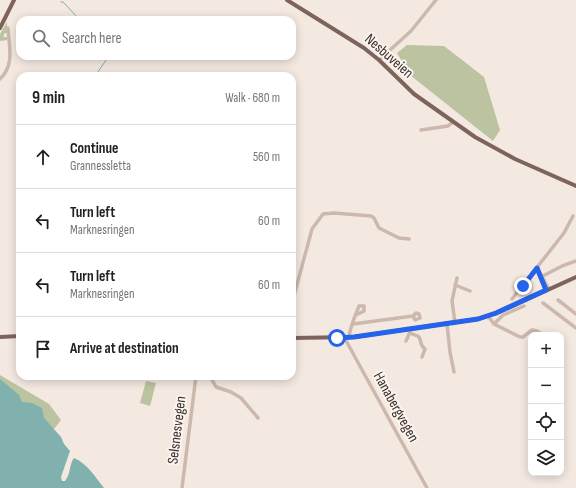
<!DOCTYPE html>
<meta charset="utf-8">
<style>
:root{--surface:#fff;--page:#f2f2f2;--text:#202124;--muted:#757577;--line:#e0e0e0}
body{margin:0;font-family:"Sofia Sans Condensed",sans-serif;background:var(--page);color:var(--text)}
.controls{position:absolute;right:12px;bottom:12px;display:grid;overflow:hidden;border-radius:8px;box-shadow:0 2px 10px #0003}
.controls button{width:36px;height:36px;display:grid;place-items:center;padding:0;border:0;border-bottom:1px solid var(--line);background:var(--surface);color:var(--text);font:20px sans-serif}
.stop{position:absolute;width:12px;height:12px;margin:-9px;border:3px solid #2563eb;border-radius:50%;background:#fff}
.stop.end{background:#2563eb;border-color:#fff;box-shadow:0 1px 4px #0008}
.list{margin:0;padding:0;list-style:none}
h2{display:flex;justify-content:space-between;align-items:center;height:52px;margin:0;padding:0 16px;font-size:17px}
h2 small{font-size:13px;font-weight:400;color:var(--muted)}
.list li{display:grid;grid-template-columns:26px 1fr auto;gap:12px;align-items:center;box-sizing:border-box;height:64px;padding:0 16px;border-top:1px solid var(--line)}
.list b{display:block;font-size:15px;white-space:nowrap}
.list p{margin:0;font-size:13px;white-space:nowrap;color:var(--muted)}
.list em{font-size:13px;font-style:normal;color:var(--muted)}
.icon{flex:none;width:22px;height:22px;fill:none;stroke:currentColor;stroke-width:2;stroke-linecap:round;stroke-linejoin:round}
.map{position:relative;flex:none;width:576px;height:488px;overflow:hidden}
.search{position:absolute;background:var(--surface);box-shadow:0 2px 10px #0003;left:16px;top:16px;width:280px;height:44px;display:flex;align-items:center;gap:10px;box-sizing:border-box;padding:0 14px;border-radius:12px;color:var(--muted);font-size:15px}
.panel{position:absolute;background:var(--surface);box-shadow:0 2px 10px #0003;left:16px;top:72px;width:280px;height:308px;border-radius:12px}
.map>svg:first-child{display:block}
.green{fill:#bbc3a1}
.water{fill:#80b1af}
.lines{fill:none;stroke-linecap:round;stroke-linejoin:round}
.stream{stroke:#80b1af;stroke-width:1}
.minor{stroke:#ccb8ad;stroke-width:3.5}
.major{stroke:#7c645d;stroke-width:4}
.route{stroke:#2563eb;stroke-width:5}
.labels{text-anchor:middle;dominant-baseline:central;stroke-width:4;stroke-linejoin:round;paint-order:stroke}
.street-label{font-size:15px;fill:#3b2f2b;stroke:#fbf4ee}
</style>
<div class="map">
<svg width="576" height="488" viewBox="0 0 576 488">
<rect width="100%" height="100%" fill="#f4e9e1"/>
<path class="green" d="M7 22V33H5L3 36 4 37H7V40L0 41V34Z
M407 45 444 46 484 77 500 130 493 141 410 75 397 53Z
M0 375 49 404 61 420 51 433 0 457Z
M146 381 156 383 150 406 140 403Z"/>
<path class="water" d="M0 379 19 395 22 402 32 403 42 408 44 418 61 437 64 444 70 451 61 477 62 481H65C71 474 69 464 74 458 88 464 95 477 104 488H0Z"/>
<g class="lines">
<path class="stream" d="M61 2H63L80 20
M95 76 109 56"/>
<path class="minor" d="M379 60 411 31 436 0
M0 79C15 65 9 46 8 28
M421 130 448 126 453 122
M537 268 549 289
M541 277 562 266 576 261
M455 285 470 291
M512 299 564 233 573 216
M558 300 576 314
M292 303 312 229 323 214 334 213 371 216 374 218 379 228 399 238 409 239
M543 303 576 328
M488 316 494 324 520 337H523L532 330 537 331 543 335
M455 323 452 301 457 278
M353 324 413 316 416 313 419 314 420 318 415 320 413 316
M447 324 450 352 454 372
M494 324 503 315 524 306
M410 333C413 335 417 335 419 337 422 342 419 344 425 349L422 357
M549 335 550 334
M344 337 427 488
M349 337C350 327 355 316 359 306H364V311L356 315
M406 341 410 332
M206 376 211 378 216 387 231 392 241 398 258 418
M182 488 196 376"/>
<path class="major" d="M287 0 364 48 379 60 414 94 475 137 515 159 576 186
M0 28 14 0
M0 337 20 336
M292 338 354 337 478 319 497 313 576 277"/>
</g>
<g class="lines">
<path class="route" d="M337 338 354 337 478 319 496 313 546 290 537 268 523 286"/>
</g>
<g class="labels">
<g class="street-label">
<text transform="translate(389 56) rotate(41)">Nesbuveien</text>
<text transform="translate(396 407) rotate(61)">Hanabergvegen</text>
<text transform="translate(177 430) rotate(-83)">Selsnesvegen</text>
</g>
</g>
</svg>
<div class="controls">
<button>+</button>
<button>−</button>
<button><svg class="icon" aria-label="locate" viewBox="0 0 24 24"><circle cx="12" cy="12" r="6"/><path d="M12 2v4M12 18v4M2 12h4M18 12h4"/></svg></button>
<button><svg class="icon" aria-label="layers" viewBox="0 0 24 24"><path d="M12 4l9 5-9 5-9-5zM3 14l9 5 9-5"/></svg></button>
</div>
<div class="stop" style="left:337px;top:338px"></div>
<div class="stop end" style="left:523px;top:286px"></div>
<div class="search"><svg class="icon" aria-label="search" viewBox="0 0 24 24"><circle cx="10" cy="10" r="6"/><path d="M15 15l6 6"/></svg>Search here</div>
<section class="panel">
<h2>9 min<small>Walk · 680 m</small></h2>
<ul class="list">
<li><svg class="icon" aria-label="ahead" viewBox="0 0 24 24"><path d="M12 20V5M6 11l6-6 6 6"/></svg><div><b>Continue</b><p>Grannessletta</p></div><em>560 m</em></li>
<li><svg class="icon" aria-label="left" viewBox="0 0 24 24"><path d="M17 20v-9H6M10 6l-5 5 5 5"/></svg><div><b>Turn left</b><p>Marknesringen</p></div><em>60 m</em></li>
<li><svg class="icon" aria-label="left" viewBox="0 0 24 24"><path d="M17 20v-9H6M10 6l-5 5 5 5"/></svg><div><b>Turn left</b><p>Marknesringen</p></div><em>60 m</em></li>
<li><svg class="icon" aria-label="arrive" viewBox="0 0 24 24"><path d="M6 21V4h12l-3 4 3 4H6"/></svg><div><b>Arrive at destination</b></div></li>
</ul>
</section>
</div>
